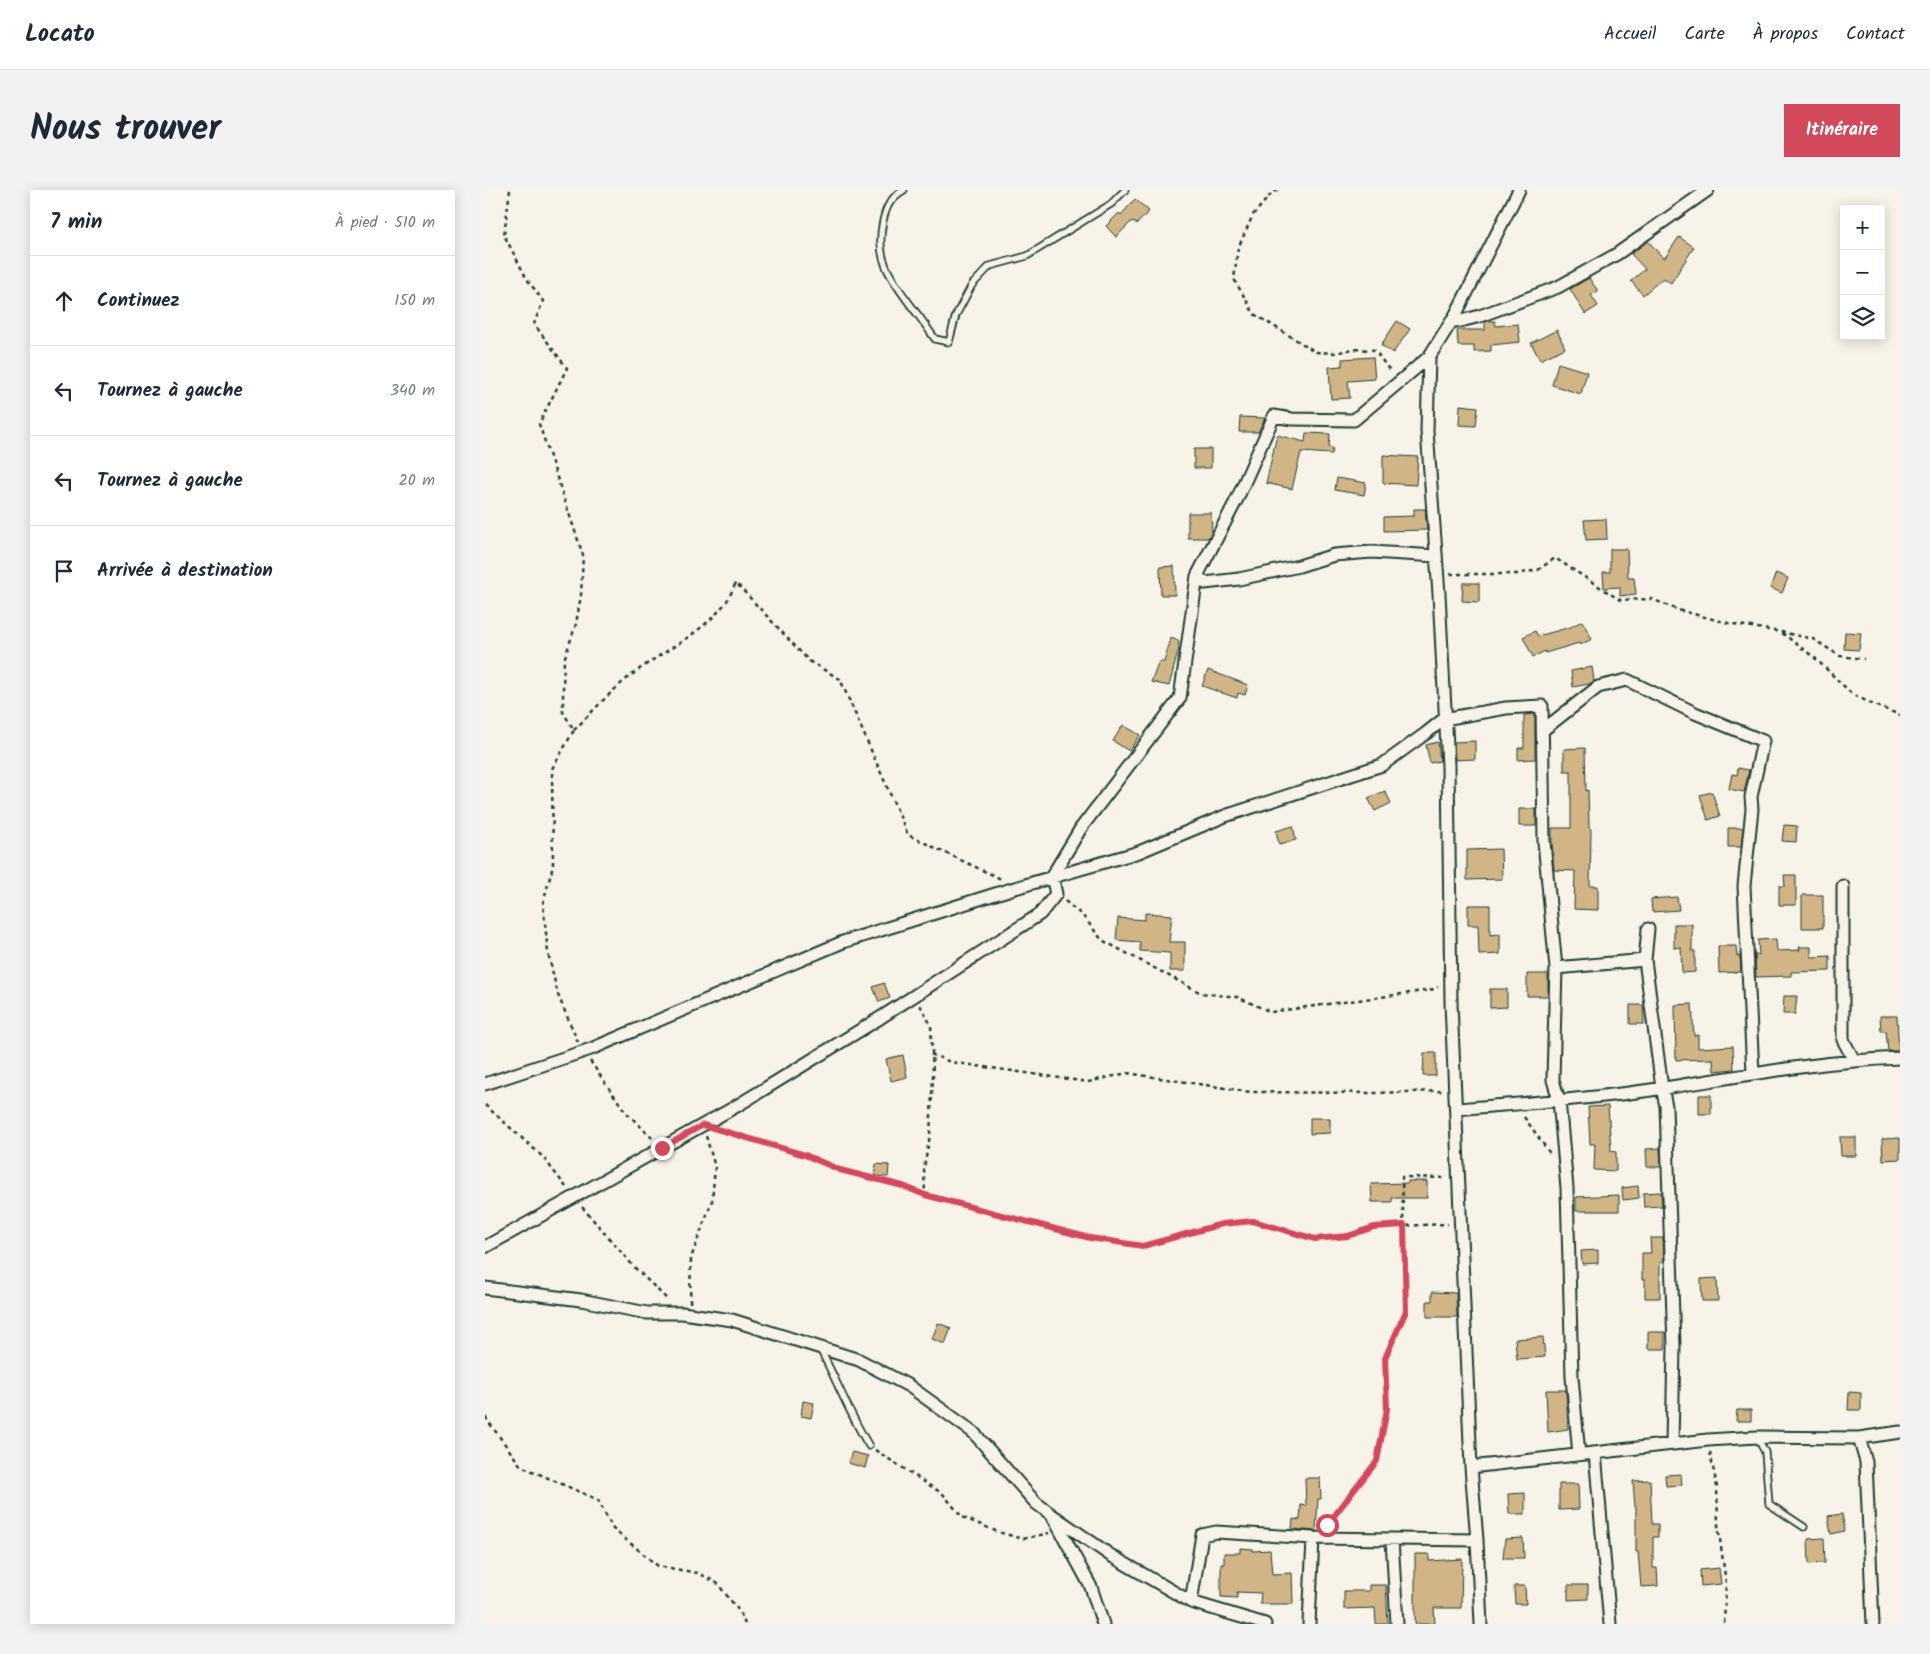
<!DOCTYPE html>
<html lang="fr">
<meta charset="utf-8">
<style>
:root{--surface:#fff;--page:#f2f2f3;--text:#1f2937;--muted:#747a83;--line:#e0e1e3;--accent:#d1495b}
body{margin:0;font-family:Kalam,sans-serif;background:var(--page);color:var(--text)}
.controls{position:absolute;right:15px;top:15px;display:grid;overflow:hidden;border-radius:0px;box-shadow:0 2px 12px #0003}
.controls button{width:45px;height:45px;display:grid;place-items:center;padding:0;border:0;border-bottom:1px solid var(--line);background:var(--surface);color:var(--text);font:25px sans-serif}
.stop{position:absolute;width:15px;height:15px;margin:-11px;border:4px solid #d1495b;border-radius:50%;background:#fff}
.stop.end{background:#d1495b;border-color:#fff;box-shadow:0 1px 5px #0008}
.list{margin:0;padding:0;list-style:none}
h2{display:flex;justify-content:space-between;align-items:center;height:65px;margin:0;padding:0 20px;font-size:21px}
h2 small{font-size:16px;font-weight:400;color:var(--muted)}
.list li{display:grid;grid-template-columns:32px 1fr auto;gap:15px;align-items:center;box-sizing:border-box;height:90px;padding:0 20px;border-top:1px solid var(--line)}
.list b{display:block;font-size:19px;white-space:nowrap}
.list em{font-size:16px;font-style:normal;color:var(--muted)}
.icon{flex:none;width:28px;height:28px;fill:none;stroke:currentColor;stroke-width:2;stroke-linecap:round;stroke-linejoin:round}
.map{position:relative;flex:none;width:1415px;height:1434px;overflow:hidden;border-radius:0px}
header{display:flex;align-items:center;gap:30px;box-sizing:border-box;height:70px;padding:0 25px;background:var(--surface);border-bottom:1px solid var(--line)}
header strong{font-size:24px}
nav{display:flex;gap:28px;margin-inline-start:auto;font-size:18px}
.intro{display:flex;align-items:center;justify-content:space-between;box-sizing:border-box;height:120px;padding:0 30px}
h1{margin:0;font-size:35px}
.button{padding:12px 22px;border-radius:0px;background:var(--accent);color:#fff;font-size:18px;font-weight:700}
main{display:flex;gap:30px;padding:0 30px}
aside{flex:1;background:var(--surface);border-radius:0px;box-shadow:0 2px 12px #0003}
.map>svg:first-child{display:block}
.building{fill:#d2b586;stroke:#1f3d34}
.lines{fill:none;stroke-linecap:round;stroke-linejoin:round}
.service-casing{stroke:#1f3d34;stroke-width:9}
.minor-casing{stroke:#1f3d34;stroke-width:15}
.path{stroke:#1f3d34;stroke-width:2.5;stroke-dasharray:4 4;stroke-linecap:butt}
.service{stroke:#f7f3e8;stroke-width:5.5}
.minor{stroke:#f7f3e8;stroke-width:11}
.route{stroke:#d1495b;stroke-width:6}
</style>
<header>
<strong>Locato</strong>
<nav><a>Accueil</a><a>Carte</a><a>À propos</a><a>Contact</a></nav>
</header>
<div class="intro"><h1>Nous trouver</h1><a class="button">Itinéraire</a></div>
<main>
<aside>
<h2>7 min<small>À pied · 510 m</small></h2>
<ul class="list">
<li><svg class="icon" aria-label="ahead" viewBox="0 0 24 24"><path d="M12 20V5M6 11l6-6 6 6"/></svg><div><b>Continuez</b></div><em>150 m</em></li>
<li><svg class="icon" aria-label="left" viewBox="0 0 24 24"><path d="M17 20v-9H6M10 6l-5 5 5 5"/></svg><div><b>Tournez à gauche</b></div><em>340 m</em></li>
<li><svg class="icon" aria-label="left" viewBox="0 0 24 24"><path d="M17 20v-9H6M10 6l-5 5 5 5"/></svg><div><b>Tournez à gauche</b></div><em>20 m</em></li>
<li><svg class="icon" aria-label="arrive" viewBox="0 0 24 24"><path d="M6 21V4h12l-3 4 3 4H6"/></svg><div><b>Arrivée à destination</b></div></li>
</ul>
</aside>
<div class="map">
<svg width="1415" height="1434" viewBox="0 0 1415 1434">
<rect width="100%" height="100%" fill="#f7f3e8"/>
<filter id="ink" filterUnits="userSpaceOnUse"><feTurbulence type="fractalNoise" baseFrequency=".02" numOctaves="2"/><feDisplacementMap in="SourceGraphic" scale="10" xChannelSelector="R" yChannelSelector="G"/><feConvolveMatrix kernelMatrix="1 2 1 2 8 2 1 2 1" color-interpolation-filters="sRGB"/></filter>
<g filter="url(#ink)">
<path class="building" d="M650 9 664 21 652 34 647 31 631 47 621 36 634 23 636 25Z
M1194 47 1209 57 1186 93 1178 88 1158 105 1146 91 1160 79 1146 64 1163 51 1179 69Z
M1104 88 1113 101 1106 105 1113 116 1100 124 1085 99Z
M912 131 925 139 908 163 896 155Z
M1002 131H1010L1011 136 1033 134 1035 152 1006 155V161L989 162V156H973L972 140H1000V132Z
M1072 140 1080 158 1055 170 1046 153Z
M888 167 890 189 863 191 865 208 846 209 844 177 857 176V169Z
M1073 173 1102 182 1096 204 1067 195Z
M975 215 993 217 991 236 974 235Z
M755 227 780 228 773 242H754Z
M821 243 845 244 844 257 848 258 847 264 816 262 807 299 781 293 792 245 820 252Z
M709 259H726V278H709Z
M898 265 933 267 931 295 898 293Z
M852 288 881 293 879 305 850 300Z
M929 319H940L942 340 899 341V327L929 326Z
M703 323H726L727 342 723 348H703Z
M1121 329 1122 349 1101 350 1099 330Z
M1125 359H1142L1143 388H1149L1151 404 1135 406V397L1119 398 1118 382H1125Z
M689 376 690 405H676L675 377Z
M1291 383 1303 388 1297 403 1285 398Z
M978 393H994V412L977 411Z
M1097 431 1107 449 1095 455 1094 453 1060 463V461L1048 467 1038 447 1050 441 1053 446 1086 437Z
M1360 442 1376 443 1374 460 1359 459Z
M686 448 694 451 693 457 694 458 684 496 666 492 674 472H679Z
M1107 477 1109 491 1104 494 1088 497 1086 481Z
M723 480 763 495 760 505 753 503 752 508 717 496Z
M1050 524V569L1033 570V558H1039V525Z
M638 535 655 545 644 561 628 551Z
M990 551V569L970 570 969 552Z
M953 552 955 571 945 573 941 555Z
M1100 558 1101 601 1103 600 1104 638 1106 639 1105 696H1113V720L1089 719 1090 681 1069 680 1067 652V638H1086V581H1079V559Z
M1253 578 1264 580 1259 602 1244 599 1247 584 1252 585Z
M900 601 906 613 890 621 883 608Z
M1227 602 1235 626 1223 630 1215 605Z
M1034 619H1051V636H1034Z
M1299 635 1312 636 1311 652 1297 651Z
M808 636 811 650 794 654 791 641Z
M1243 638H1258L1256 657H1243Z
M1016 659 1017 689 982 690V660Z
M1299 685H1311V715H1294V696H1300Z
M1317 705H1338V738H1317Z
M1192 707 1194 720 1167 722 1166 709Z
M983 715H1005V745L1015 744V764L994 765 993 735H983Z
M660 723 687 725 684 752H700V781H685V763L655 761V752L631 750 633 728 660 730Z
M1189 734H1207V761H1210V782L1197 783 1196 757 1189 758Z
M1291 749 1292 761 1315 760 1314 757H1326V767L1345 766V781L1306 782V786L1271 787 1270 765H1274L1273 750Z
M1233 756H1251L1252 766H1255L1256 782 1234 783Z
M1042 784H1063V806H1042Z
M399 793 405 808 394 812 388 797Z
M1005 799H1022V817L1005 818Z
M1299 806H1312L1310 824H1298Z
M1207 814 1209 846 1213 845V858L1248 856 1249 879 1229 881 1228 869 1191 870 1190 815Z
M1145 815H1158L1159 834H1145Z
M1395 826H1412L1414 861H1403L1401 841H1396Z
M939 863H951V886H938Z
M418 865 422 887 406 891 401 869Z
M1214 905H1226V924H1214Z
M1123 916 1126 961 1131 962V981L1109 980 1110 954H1105L1103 917Z
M825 928H845V943L825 944Z
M1355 947H1371V966H1356Z
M1415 948V969L1398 970 1397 949Z
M1175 958 1176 977H1162L1161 959Z
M391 974 404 975 403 987 390 986Z
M923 991H942V1008H907V1012H887L886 994 923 993Z
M1153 996 1154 1008 1138 1010 1137 998Z
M1176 1002 1177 1016 1159 1017 1158 1003Z
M1134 1005V1021H1091V1007Z
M1165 1048H1178L1179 1072 1175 1073V1108H1160V1090H1157V1063H1166Z
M1113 1060V1073L1097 1074 1096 1061Z
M1232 1088 1233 1111H1217L1216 1089Z
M947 1102 971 1103 972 1127H942V1111H947Z
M453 1133 466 1138 460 1154 447 1149Z
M1163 1142H1180V1159H1163Z
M1058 1147 1060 1167 1032 1169 1030 1149Z
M1061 1200H1081L1083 1239 1063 1242Z
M1364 1202 1376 1203V1220H1363Z
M318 1211 329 1213 326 1228 316 1226Z
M1252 1220H1266V1231H1251Z
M367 1262 383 1266 380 1278 363 1273Z
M1196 1284 1197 1295 1181 1296 1180 1285Z
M820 1288H835L836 1309H833L831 1341 807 1339 808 1329 815 1330 816 1315 821 1316Z
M1165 1290 1167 1334H1173V1347H1168V1378H1172L1173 1396 1156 1397 1153 1362H1151V1317H1150L1148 1291Z
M1074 1294H1093L1094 1319 1074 1320Z
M1040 1303V1324H1024L1023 1304Z
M1357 1324 1360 1341 1346 1344 1343 1326Z
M1038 1348 1039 1368H1018L1020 1349Z
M1339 1348 1340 1373 1324 1374 1323 1349Z
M755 1358 768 1359V1361L785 1360 787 1384 807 1383 808 1414H775L776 1403 752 1402V1408L736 1407V1374H739V1363H755Z
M930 1364H944V1371L977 1369 976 1418H949L950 1434H930Z
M1234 1378 1236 1394 1216 1396 1215 1380Z
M884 1395H901L903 1434H891L890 1418 859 1419V1401H884Z
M1083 1395H1103V1409L1083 1410Z
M1029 1396H1040L1041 1414H1030Z"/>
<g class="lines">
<g class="service-casing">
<path id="service" d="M419 0C406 7 401 17 398 31 389 71 408 91 430 121 437 130 444 140 450 149L464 152 471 125 487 95 505 76 542 66 626 14 640 0
M335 1159C352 1191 365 1225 384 1256
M1272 1247 1280 1262 1284 1314 1319 1337"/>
</g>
<g class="minor-casing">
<path id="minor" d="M966 131H976L995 126 1073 97 1132 64 1223 0
M944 167 942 241 954 404 963 576 966 813 986 1277 992 1350 996 1434
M712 386 720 393 754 389 814 376 849 365 887 362 951 366
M1058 540 1113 497 1142 490 1210 523 1278 551 1266 607 1267 619 1259 696 1268 883
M1358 696V850L1369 870
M1163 739 1160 770 1177 898 1181 916 1189 1157 1187 1254
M1071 778 1068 890 1074 910 1082 998 1087 1187 1094 1265
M0 894 106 859 358 752 523 700 654 662 740 626 897 575 940 544 959 529 1021 518 1057 516 1059 652 1071 778 1160 770
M971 919C1040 913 1110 909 1179 898 1257 886 1335 871 1415 868
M0 1057 250 917 395 828 555 724 571 704 567 686 596 638 695 508 712 386 752 309 789 226 807 229 869 230 944 167 971 124 1034 0
M0 1098 96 1110 162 1123H197L247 1130 374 1170 424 1196 488 1242 551 1313 567 1325 625 1365 706 1412
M1374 1248 1381 1272 1388 1434
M1110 1263 1125 1434
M986 1277 1223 1250 1272 1247 1374 1248 1415 1242
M568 1327 606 1397 618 1434
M907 1349 912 1434
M780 1434 706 1412 717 1345 731 1342 828 1348 992 1350
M824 1434 828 1348"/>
</g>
<path class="path" d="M25 0 19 45 42 89 58 111 49 134 82 178 54 234 98 365 96 405 91 434 79 470 78 498V522L89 540 67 579 68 676 58 713 63 763 73 805 93 852
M793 0 787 3 768 25 753 58 749 89 769 124 831 162 851 163 867 159 890 160 902 177 907 182
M965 384H1032L1053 380 1070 368 1135 410 1167 409 1193 420 1243 433 1296 442 1328 449 1355 466 1379 469
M1297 443 1330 468 1367 504 1389 515 1415 525
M89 540C107 522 124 503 144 487 174 463 214 446 238 416 244 410 247 400 251 393L324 471 355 489 423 645 516 689
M580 711 598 726 617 750 716 803 752 807 786 822 946 800 953 797
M435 815 446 835 448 886 445 945 439 978 440 1005
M446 864 465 872 603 892 642 883 766 902 889 903 957 901
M105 871 140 921 167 948
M0 915 58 967 81 997
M1039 927 1066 965
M234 940 320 965 355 980 417 996 440 1005 605 1048 658 1056 737 1034 768 1031 830 1049 863 1046 889 1037 963 1034
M97 1017 150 1078 183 1110
M205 1113 206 1068 227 1011 230 977 221 946
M0 1227 36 1276 113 1310 128 1339 173 1376 213 1383 232 1393 254 1421 260 1434
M390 1260 458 1304 477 1327 513 1342 538 1349 564 1343
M1225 1262 1232 1297 1233 1335 1241 1393 1239 1434
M842 1335 892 1271 902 1219 900 1168 921 1121 917 987 961 988"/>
<use href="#service" class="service"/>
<use href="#minor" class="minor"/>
</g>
</g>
<g class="lines" filter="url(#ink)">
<path class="route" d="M177 958 218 935 320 965 355 980 418 996 440 1005 605 1048 658 1056 737 1034 768 1031 830 1049 863 1046 889 1037 919 1035 921 1121 900 1168 902 1219 892 1271 842 1335"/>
</g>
</svg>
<div class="controls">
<button>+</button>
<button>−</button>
<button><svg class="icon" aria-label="layers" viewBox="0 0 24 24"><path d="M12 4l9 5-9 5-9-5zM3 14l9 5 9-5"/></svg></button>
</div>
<div class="stop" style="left:842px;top:1335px"></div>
<div class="stop end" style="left:177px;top:958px"></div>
</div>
</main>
